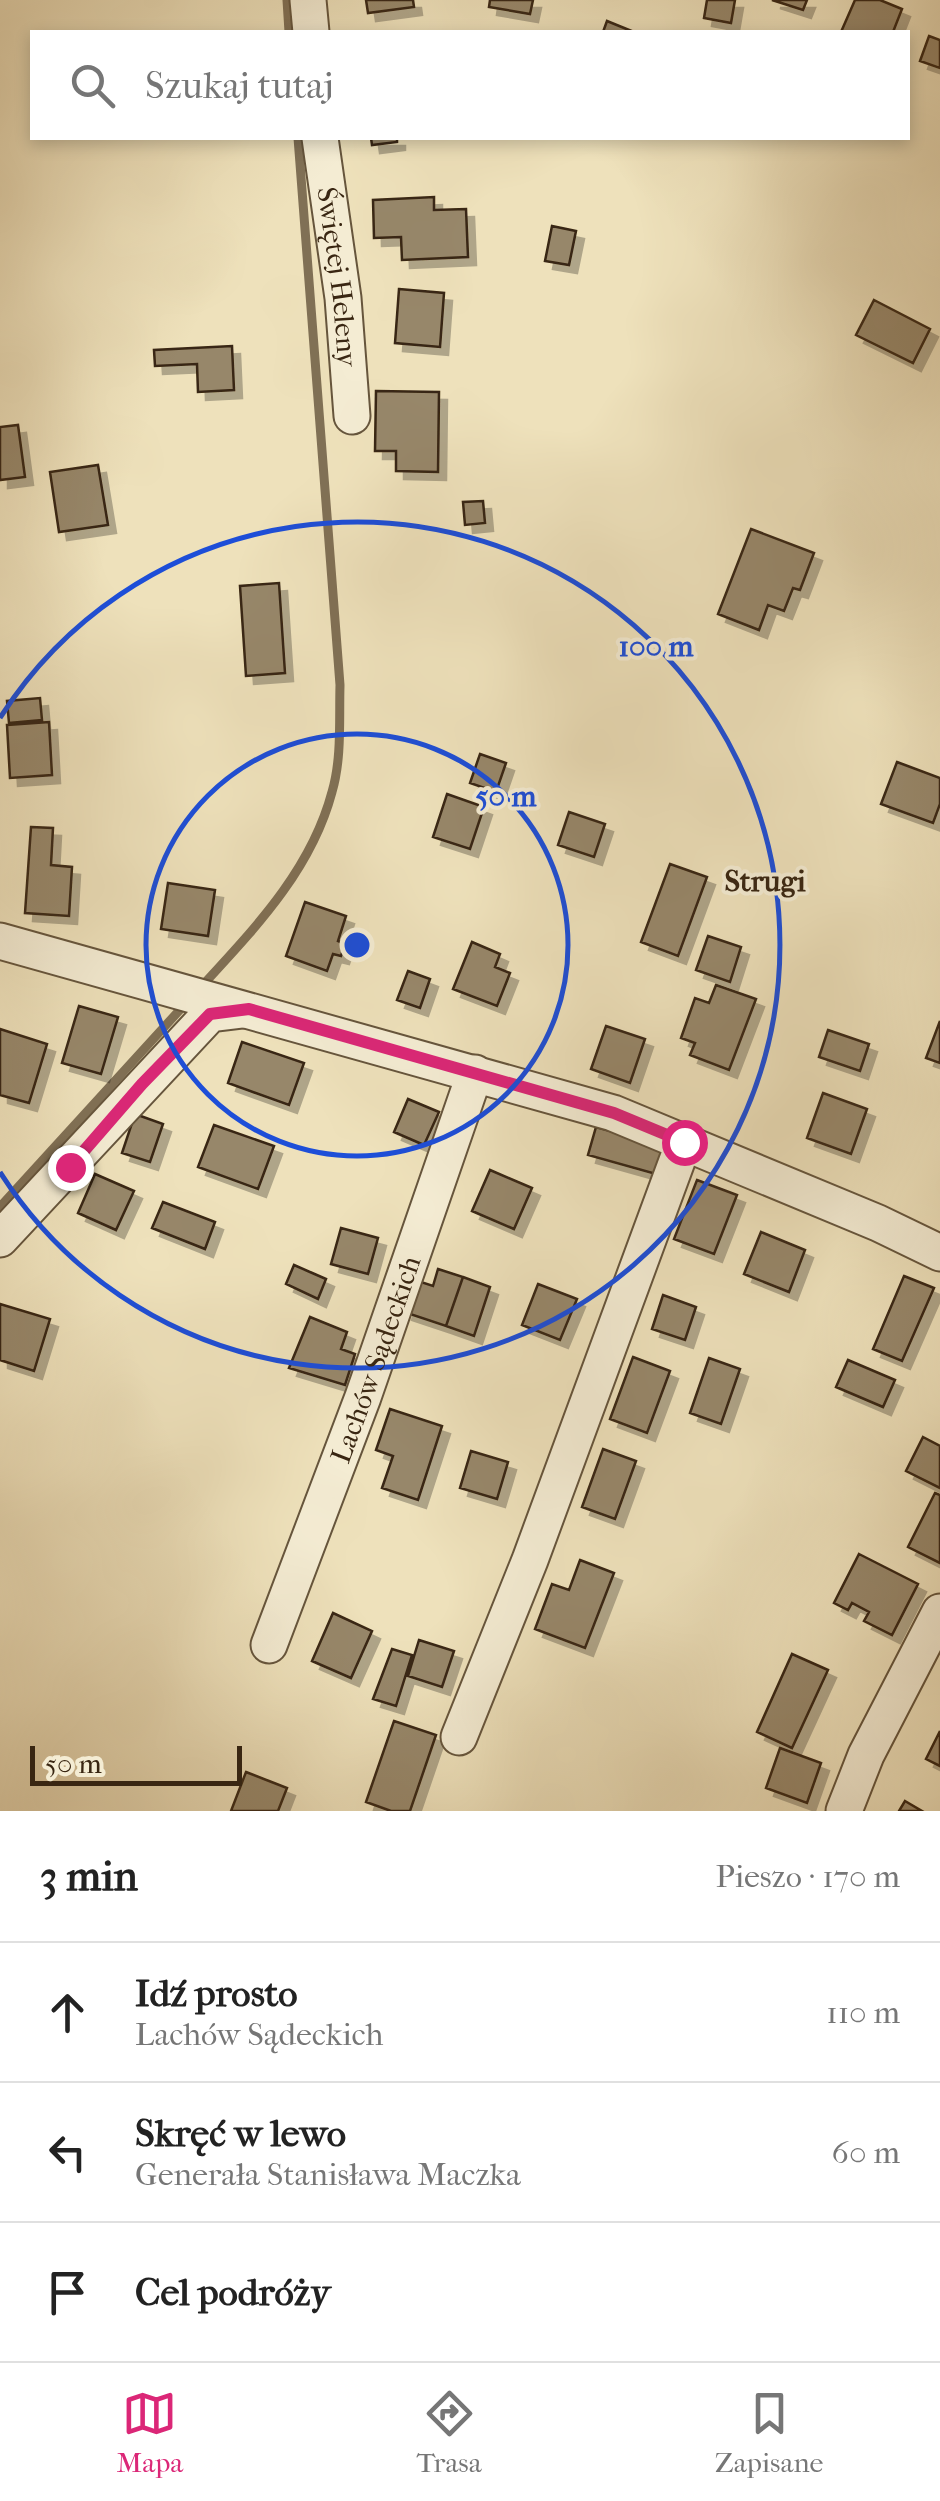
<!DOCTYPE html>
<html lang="pl">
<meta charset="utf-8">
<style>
:root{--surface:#fff;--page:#f6f6f6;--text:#222;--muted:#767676;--line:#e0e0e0;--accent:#db2777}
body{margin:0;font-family:"IM FELL French Canon",serif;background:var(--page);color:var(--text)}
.scale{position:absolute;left:30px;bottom:25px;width:212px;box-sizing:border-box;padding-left:10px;border:5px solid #392612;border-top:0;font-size:28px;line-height:35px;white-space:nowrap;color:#392612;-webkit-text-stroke:8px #f4ecd3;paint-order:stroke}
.stop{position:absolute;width:30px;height:30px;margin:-22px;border:8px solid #db2777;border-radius:50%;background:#fff}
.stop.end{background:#db2777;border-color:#fff;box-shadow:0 2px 10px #0008}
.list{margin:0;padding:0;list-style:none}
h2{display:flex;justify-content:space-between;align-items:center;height:130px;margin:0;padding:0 40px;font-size:42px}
h2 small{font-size:32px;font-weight:400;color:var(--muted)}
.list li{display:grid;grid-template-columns:65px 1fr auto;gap:30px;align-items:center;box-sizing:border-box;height:140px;padding:0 40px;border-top:2px solid var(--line)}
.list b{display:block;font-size:38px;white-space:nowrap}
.list p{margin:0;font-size:32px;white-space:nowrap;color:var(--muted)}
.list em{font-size:32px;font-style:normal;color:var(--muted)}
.icon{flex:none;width:55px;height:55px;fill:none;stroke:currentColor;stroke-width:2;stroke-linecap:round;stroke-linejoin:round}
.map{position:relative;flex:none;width:940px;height:1811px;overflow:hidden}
.search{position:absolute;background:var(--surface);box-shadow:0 5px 15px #0003;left:30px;right:30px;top:30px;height:110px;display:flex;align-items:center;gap:25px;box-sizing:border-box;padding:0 35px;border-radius:0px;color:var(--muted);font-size:38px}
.sheet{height:550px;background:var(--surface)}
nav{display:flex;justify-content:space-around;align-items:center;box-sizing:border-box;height:140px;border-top:2px solid var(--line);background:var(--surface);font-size:28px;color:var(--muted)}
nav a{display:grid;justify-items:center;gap:5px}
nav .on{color:var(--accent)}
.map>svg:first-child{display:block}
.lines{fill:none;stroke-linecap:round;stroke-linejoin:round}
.stream{stroke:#807055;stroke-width:9}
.building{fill:#97876a;stroke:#392612;stroke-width:2.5;filter:url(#shadow)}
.minor-casing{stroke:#66553c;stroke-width:39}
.minor{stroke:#f4ecd3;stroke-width:35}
.route{stroke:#db2777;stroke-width:12}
.ring{fill:none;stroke:#1d4ed8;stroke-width:5}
.labels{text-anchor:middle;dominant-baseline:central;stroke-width:8;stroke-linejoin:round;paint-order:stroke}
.street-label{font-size:28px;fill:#392612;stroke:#f4ecd3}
.neighbourhood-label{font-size:30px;font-weight:bold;fill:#392612;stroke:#f4ecd3}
.centre{fill:#1d4ed8;stroke:#f4ecd3;stroke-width:5}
.ring-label{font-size:30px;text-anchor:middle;font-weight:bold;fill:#1d4ed8;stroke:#f4ecd3;stroke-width:8;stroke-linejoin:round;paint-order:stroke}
</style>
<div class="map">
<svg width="940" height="1811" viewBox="0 0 940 1811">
<defs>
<filter id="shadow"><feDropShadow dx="8" dy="8" stdDeviation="0" flood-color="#0004"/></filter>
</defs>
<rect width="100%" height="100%" fill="#eee1bb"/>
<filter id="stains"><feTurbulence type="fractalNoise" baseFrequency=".002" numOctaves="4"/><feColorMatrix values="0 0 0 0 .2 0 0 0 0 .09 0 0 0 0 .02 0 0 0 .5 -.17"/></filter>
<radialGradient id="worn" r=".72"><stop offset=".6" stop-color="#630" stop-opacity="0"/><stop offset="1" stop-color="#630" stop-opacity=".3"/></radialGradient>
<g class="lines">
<path class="stream" d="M287 0 289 32
M201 987C254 929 311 871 332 792 342 758 339 720 340 685L298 138
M0 1207 187 1002"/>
</g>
<path class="building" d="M366 0H413L414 7 368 13Z
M490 0H533L530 14 489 7Z
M707 0H735L731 23 704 18Z
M772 0H807L803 10Z
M855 0H880L902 9 893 32H841Z
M607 21 634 32H603Z
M929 36 940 40V68L920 61Z
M371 138H397V142L372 145Z
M434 197V210L466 209 468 257 402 260 401 237 374 238 373 200Z
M552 226 576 231 569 265 545 261Z
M399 289 444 293 440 347 395 343Z
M874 300 930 329 913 363 856 335Z
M232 346 234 390 198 392 197 364 155 366 154 350Z
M376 391 439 392 438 472 396 471V451H375Z
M18 425 25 477 0 480V427Z
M98 465 108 525 59 532 50 472Z
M483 501 485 523 465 525 463 502Z
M751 529 814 553 800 590 793 588 784 611 768 605 759 630 718 614Z
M279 583 285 673 246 676 240 586Z
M40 698 42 720 9 723 7 701Z
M49 722 52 775 10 778 7 725Z
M480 754 506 763 496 792 470 783Z
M897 762 940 778V804L933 823 881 804Z
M447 794 484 807 470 849 433 837Z
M569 812 605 824 594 857 558 845Z
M31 827 53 828 51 865 72 867 69 916 25 913Z
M670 864 707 877 678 956 641 942Z
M168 883 215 890 208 936 161 929Z
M305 902 346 916 338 941 345 944 341 956 333 954 327 971 286 956Z
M708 936 741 947 730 982 696 970Z
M472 942 500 954 495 967 510 973 497 1006 453 989Z
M408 971 430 979 420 1008 397 1000Z
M716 985 756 999 729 1070 690 1055 695 1043 681 1038 695 998 709 1003Z
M79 1006 118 1017 101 1074 62 1063Z
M940 1021V1063L926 1058Z
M606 1026 645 1039 630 1083 591 1069Z
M0 1029 47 1044 29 1103 0 1095Z
M828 1030 869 1044 860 1071 819 1057Z
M242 1042 304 1063 289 1105 228 1083Z
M823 1093 867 1109 851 1154 807 1138Z
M408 1099 439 1112 424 1145 394 1132Z
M135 1114 163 1124 150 1162 122 1153Z
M214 1125 274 1146 258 1189 198 1167Z
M596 1127 664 1146 656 1174 588 1155Z
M490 1170 532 1188 514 1229 472 1211Z
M95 1174 134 1191 116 1230 78 1213Z
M697 1180 737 1195 714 1254 674 1239Z
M163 1202 215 1222 205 1249 152 1228Z
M341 1228 378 1238 368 1274 331 1264Z
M761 1232 805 1250 789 1292 744 1274Z
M294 1265 326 1279 318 1299 286 1284Z
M438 1269 463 1277 446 1326 404 1312 415 1280 433 1286Z
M904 1276 934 1288 902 1361 873 1349Z
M463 1277 490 1287 474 1336 446 1326Z
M538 1284 577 1299 560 1340 522 1325Z
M663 1295 696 1307 685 1340 652 1329Z
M0 1304 50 1319 34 1371 0 1360Z
M310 1317 347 1332 341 1349 355 1354 345 1385 289 1368Z
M633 1357 670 1371 647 1433 610 1419Z
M709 1358 740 1369 721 1424 690 1413Z
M848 1360 895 1380 883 1407 836 1387Z
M390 1409 442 1426 418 1500 382 1488 393 1456 376 1450Z
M923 1437 940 1446V1488L906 1471Z
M603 1449 636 1461 615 1519 582 1507Z
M471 1451 508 1462 497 1499 460 1488Z
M935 1493 940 1495V1563L908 1547Z
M859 1554 918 1584 892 1635 864 1621 869 1612 852 1603 848 1610 834 1603Z
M580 1560 614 1573 585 1648 535 1629 552 1584 569 1590Z
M333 1613 372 1631 351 1678 312 1661Z
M419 1640 454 1651 442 1687 408 1676Z
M392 1649 412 1655 396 1706 373 1699Z
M792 1654 828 1670 792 1748 757 1732Z
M394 1721 436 1735 410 1811H391L366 1802Z
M940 1731V1766L926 1759Z
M780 1748 821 1763 807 1803 766 1788Z
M246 1772 287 1788 278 1811H231Z
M905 1801 922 1811H899Z"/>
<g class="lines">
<g class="minor-casing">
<g id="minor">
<path d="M308 0 311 32"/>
<path id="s1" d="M320 138 343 298 352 416"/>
<path d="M0 941 613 1113 878 1223 940 1253"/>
<path d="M0 1239 210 1014 243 1010"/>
<path id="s2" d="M269 1645 363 1397 475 1073"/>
<path d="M459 1737 530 1560 684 1142"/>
<path d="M844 1811 866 1755 940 1612"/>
</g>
</g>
<use href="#minor" class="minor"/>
</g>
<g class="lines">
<path class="route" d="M70 1167 142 1084 210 1014 249 1009 614 1113 684 1142"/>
</g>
<g class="ring">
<circle cx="357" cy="945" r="211"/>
<path d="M0 718A423 423 0 1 1 0 1172"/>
</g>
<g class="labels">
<g class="street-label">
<text stroke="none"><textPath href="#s1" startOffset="140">Świętej Heleny</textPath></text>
<text stroke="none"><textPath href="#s2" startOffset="305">Lachów Sądeckich</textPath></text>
</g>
<g class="neighbourhood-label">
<text x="765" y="881">Strugi</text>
</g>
</g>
<circle cx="357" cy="945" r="15" class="centre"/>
<g class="ring-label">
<text x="656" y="656">100 m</text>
<text x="506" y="806">50 m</text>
</g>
<rect width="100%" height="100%" filter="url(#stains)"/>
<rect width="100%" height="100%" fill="url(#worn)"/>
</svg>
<div class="scale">50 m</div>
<div class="stop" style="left:684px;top:1142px"></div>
<div class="stop end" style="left:70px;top:1167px"></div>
<div class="search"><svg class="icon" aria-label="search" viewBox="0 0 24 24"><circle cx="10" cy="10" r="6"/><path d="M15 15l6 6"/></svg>Szukaj tutaj</div>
</div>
<section class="sheet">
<h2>3 min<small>Pieszo · 170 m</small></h2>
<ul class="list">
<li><svg class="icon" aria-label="ahead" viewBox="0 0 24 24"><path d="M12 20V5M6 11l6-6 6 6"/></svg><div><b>Idź prosto</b><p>Lachów Sądeckich</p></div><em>110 m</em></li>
<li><svg class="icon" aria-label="left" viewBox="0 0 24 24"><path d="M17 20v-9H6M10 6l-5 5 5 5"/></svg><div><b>Skręć w lewo</b><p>Generała Stanisława Maczka</p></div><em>60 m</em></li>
<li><svg class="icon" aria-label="arrive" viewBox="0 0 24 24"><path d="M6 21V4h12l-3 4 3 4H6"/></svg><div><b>Cel podróży</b></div></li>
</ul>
</section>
<nav>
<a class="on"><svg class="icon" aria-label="map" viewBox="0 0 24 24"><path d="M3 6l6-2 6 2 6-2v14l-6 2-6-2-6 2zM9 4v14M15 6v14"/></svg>Mapa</a>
<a><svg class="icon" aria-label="directions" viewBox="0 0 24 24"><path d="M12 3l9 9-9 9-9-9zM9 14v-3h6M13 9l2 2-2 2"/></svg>Trasa</a>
<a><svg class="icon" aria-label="saved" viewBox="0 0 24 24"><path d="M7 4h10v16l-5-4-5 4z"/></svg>Zapisane</a>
</nav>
